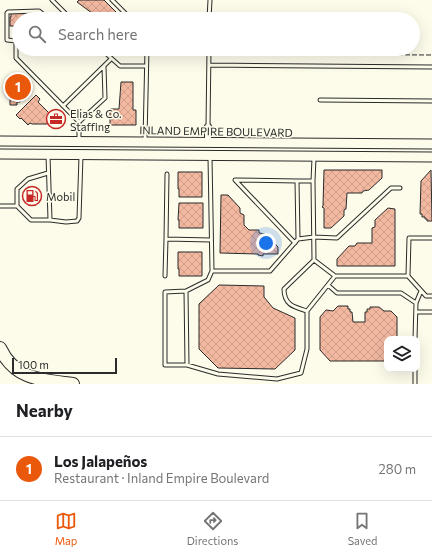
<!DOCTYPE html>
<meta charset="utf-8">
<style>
:root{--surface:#fff;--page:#f6f6f6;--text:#202124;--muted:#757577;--line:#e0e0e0;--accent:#ea580c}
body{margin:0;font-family:Commissioner,sans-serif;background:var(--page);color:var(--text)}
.controls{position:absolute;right:12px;bottom:12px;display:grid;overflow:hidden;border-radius:8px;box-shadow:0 4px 16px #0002}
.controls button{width:36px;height:36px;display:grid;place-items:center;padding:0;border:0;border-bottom:1px solid var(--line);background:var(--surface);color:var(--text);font:20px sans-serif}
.scale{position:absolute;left:12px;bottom:10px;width:105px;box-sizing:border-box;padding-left:4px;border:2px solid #2b2b2b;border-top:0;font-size:11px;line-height:14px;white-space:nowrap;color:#2b2b2b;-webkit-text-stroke:3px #fdfbea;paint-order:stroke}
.you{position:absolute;left:266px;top:243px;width:14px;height:14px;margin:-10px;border:3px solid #fff;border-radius:50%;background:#1a73e8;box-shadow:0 0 0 6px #1a73e833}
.badge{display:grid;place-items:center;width:26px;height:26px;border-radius:50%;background:var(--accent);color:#fff;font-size:13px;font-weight:700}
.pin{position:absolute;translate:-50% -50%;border:2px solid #fff;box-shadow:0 1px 4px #0006}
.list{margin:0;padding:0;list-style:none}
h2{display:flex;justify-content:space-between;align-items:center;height:52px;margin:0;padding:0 16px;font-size:17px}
h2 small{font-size:13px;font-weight:400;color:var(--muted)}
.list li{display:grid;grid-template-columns:26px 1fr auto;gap:12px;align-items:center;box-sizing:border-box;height:64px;padding:0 16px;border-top:1px solid var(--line)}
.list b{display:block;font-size:15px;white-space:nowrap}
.list p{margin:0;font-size:13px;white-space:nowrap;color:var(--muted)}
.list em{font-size:13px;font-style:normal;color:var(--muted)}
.icon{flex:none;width:22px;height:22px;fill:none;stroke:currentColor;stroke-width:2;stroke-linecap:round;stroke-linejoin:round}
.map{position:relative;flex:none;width:432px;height:384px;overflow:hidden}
.search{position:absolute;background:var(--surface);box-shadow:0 4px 16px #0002;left:12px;right:12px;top:12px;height:44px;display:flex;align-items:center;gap:10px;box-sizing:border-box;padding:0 14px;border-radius:22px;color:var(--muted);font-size:15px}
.sheet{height:116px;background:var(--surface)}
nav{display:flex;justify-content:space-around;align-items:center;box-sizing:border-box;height:56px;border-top:1px solid var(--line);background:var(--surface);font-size:11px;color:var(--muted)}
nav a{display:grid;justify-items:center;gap:2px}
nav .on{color:var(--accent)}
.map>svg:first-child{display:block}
.building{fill:url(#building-cross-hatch);stroke:#2b2b2b}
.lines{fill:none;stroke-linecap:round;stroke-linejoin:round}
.lane-casing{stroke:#2b2b2b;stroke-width:5}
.street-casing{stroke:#2b2b2b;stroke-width:8}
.secondary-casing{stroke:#2b2b2b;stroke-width:11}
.highway-casing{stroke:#2b2b2b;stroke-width:14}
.lane{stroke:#fdfbea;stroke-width:3}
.street{stroke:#fdfbea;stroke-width:6}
.secondary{stroke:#fdfbea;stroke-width:9}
.highway{stroke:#fdfbea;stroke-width:12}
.fence{stroke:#2b2b2b;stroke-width:1;stroke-dasharray:5 2;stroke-linecap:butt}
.labels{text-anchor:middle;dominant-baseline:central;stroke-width:3;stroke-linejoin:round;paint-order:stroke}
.poi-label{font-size:11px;fill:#2b2b2b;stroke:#fdfbea;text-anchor:start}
.street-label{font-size:11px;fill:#2b2b2b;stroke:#fdfbea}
</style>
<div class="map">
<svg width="432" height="384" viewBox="0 0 432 384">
<defs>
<pattern id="building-cross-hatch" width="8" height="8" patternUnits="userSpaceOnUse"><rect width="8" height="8" fill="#f2b8a0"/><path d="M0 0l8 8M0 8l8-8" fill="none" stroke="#d09e8a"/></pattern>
</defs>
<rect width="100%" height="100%" fill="#fdfbea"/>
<path class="building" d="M79 0H104L123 19H100L77 2Z
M11 13H37V19H19V26H10V17H11Z
M118 49H141L140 54H118Z
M10 79H27V95H23V99H20V102H17V105H10Z
M121 82H133V110H136V125H110V109H119Z
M36 95 40 99 38 102 53 117 56 114 61 119 56 124H32L30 123 28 125 21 118 20 119 16 115Z
M324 170H382V178L369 190 363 191 362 193H347L346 209 344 210V216L331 228H324V208L322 207 323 206Z
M431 170 432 221H427V219H425V217H422V214H420L421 181Z
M178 172H202V197H179V189H178Z
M221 195H228L240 208V213L244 215V225L249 230H259V233L266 234 278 247V254H263V256L258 255V254L220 253Z
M179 203H203V228H179V220H178Z
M388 208 395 209V266H337V259L349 246H355L357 243H372V228L375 227V220Z
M178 252H202V276H179V269H178Z
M219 285 264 286V297L273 308 295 318V350L275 369 218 368 199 349V304Z
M338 306H348V309H350V312H352L353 322H365V312H367V309H370V307H379L384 311H391L397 317V339H387V361H330L320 350V317L326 310 333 311Z"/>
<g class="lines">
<g class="lane-casing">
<path id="lane" d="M52 0 71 19
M112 0 131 19
M209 19 210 0
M16 41 7 40V13L8 12 39 11 49 19
M19 41H16V58L79 122V140
M101 49 120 66H146
M209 65 432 67
M320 100 432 101
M63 106 111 59
M79 122 105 98 104 67
M208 127 209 49
M145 140 147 49
M210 157 212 271
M167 174 166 239 211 240
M297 181H313
M0 206H17L31 220H50L48 155
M17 206V189L28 179 48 173
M50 220 66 222 77 221 79 218 81 156
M432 238H409L408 276 426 296H432
M298 239 314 237 337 238 391 188H400
M314 260 335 276H408
M165 276 166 239
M328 285 337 293H401L416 303 415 339
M186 291 208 280 212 271H270L298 239 297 181 235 180 295 243
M186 291 187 365H165V292Z
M416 303 421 291
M307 311C294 307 284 305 284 289L314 260 313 181 314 158
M416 312H432
M187 365 218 374 277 379 301 373 307 349V311L335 276
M415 384V369"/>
</g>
<g class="street-casing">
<path id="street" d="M208 143V127"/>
</g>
<g class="secondary-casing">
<path id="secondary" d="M0 141 432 144
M0 154 432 157"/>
</g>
<g class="highway-casing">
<path id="highway" d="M0 348C15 380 42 380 73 384"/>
</g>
<use href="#lane" class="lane"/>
<use href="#street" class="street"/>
<use href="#secondary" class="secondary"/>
<use href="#highway" class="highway"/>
<path class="fence" d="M230 54 432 55"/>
</g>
<defs>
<g id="office-ring" transform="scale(1)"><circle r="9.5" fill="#fdfbea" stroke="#c62828" stroke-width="1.5"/><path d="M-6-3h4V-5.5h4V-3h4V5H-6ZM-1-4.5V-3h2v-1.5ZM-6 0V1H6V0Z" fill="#c62828"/></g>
<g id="fuel-ring" transform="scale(1)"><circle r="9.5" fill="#fdfbea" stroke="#c62828" stroke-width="1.5"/><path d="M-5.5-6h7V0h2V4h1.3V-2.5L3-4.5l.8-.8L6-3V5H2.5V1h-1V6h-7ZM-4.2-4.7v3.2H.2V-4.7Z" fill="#c62828"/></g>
</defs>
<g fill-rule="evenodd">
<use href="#office-ring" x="56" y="119"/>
<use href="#fuel-ring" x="32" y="196"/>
</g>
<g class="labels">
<g class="poi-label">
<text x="70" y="113">Elias &amp; Co.<tspan x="70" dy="13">Staffing</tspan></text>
<text x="46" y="196">Mobil</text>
</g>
<g class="street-label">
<text transform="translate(216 131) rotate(1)">INLAND EMPIRE BOULEVARD</text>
</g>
</g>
</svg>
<div class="controls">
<button><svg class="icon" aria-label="layers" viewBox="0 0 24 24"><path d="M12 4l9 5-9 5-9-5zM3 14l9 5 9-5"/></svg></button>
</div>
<div class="scale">100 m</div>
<div class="you"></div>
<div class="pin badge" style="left:18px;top:87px">1</div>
<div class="search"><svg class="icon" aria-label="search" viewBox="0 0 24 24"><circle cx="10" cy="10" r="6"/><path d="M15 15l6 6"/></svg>Search here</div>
</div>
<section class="sheet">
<h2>Nearby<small></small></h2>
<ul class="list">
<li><span class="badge">1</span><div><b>Los Jalapeños</b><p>Restaurant · Inland Empire Boulevard</p></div><em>280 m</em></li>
</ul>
</section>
<nav>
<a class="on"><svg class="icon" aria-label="map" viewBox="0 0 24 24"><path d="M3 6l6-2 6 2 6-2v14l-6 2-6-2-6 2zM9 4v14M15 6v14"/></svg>Map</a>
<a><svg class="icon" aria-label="directions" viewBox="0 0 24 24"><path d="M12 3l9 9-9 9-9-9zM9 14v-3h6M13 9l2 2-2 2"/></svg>Directions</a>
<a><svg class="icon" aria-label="saved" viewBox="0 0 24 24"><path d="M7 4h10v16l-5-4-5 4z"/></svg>Saved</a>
</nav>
